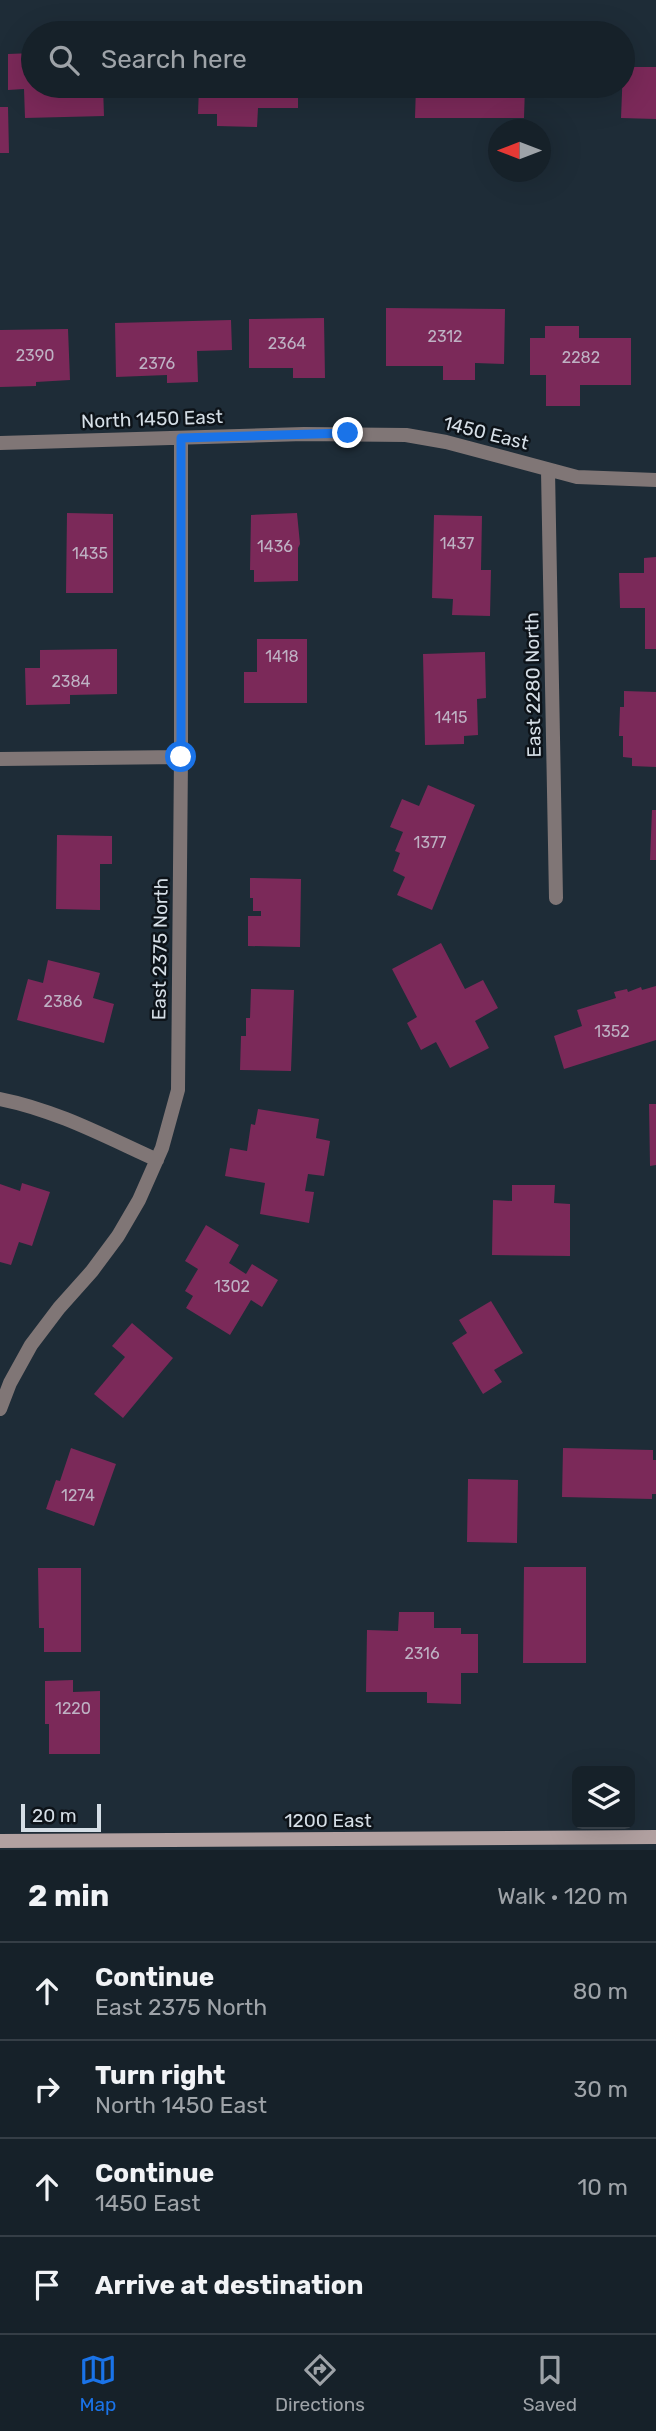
<!DOCTYPE html>
<meta charset="utf-8">
<style>
:root{--surface:#162129;--page:#1f2931;--text:#f1f3f6;--muted:#9ea3a8;--line:#353e46;--accent:#1a73e8}
body{margin:0;font-family:Rubik,sans-serif;background:var(--page);color:var(--text)}
.controls{position:absolute;right:21px;bottom:21px;display:grid;overflow:hidden;border-radius:10px;box-shadow:0 7px 28px #0002}
.controls button{width:63px;height:63px;display:grid;place-items:center;padding:0;border:0;border-bottom:2px solid var(--line);background:var(--surface);color:var(--text);font:35px sans-serif}
.compass{position:absolute;left:488px;top:119px;width:63px;height:63px;border-radius:50%;background:var(--surface);box-shadow:0 7px 28px #0002;rotate:270deg}
.scale{position:absolute;left:21px;bottom:18px;width:80px;box-sizing:border-box;padding-left:7px;border:4px solid #d5dee6;border-top:0;font-size:19px;line-height:24px;white-space:nowrap;color:#d5dee6;-webkit-text-stroke:5px #0d1319;paint-order:stroke}
.stop{position:absolute;width:21px;height:21px;margin:-16px;border:5px solid #1a73e8;border-radius:50%;background:#fff}
.stop.end{background:#1a73e8;border-color:#fff;box-shadow:0 2px 7px #0008}
.list{margin:0;padding:0;list-style:none}
h2{display:flex;justify-content:space-between;align-items:center;height:91px;margin:0;padding:0 28px;font-size:30px}
h2 small{font-size:23px;font-weight:400;color:var(--muted)}
.list li{display:grid;grid-template-columns:46px 1fr auto;gap:21px;align-items:center;box-sizing:border-box;height:98px;padding:0 28px;border-top:2px solid var(--line)}
.list b{display:block;font-size:26px;white-space:nowrap}
.list p{margin:0;font-size:23px;white-space:nowrap;color:var(--muted)}
.list em{font-size:23px;font-style:normal;color:var(--muted)}
.icon{flex:none;width:38px;height:38px;fill:none;stroke:currentColor;stroke-width:2;stroke-linecap:round;stroke-linejoin:round}
.map{position:relative;flex:none;width:656px;height:1850px;overflow:hidden}
.search{position:absolute;background:var(--surface);box-shadow:0 7px 28px #0002;left:21px;right:21px;top:21px;height:77px;display:flex;align-items:center;gap:18px;box-sizing:border-box;padding:0 24px;border-radius:38px;color:var(--muted);font-size:26px}
.sheet{height:483px;background:var(--surface)}
nav{display:flex;justify-content:space-around;align-items:center;box-sizing:border-box;height:98px;border-top:2px solid var(--line);background:var(--surface);font-size:19px;color:var(--muted)}
nav a{display:grid;justify-items:center;gap:4px}
nav .on{color:var(--accent)}
.map>svg:first-child{display:block}
.building{fill:#7b2959}
.lines{fill:none;stroke-linecap:round;stroke-linejoin:round}
.minor{stroke:#807676;stroke-width:14}
.secondary{stroke:#b2a1a1;stroke-width:14}
.route{stroke:#1a73e8;stroke-width:9}
.labels{text-anchor:middle;dominant-baseline:central;stroke-width:5;stroke-linejoin:round;paint-order:stroke}
.number-label{font-size:16px;fill:#beb1c3}
.street-label{font-size:19px;fill:#d5dee6;stroke:#0d1319}
</style>
<div class="map">
<svg width="656" height="1850" viewBox="0 0 656 1850">
<rect width="100%" height="100%" fill="#1e2c37"/>
<path class="building" d="M33 53V86H103L104 116 25 118 24 89 8 90V54Z
M623 67H656V119L621 118Z
M199 86H298V108H258L257 127 217 126V114H198Z
M416 86H525L524 118H415Z
M0 107H8L9 153H0Z
M386 308 505 309 504 364 475 363V380H443V366H386Z
M324 318 325 378H293V368H249V319Z
M231 320 232 350 197 351 198 382 167 383V375L116 377 115 323Z
M545 326H579V338H631V385H580V406H546V375H530V338H545Z
M68 329 70 380 36 382V386L0 387V330Z
M67 513 113 514V593H66Z
M297 513 300 544 298 548V581L254 582V570H250L251 515Z
M434 515 482 516 481 570H491L490 616 452 615 453 599 432 598Z
M656 557V649H645V608H620L619 573H644V558Z
M257 639H307V703H244V672H257Z
M117 649V694L70 695V704L26 705 25 668H40V650Z
M485 652 486 698 477 699 478 735 464 736V744L425 745 423 654Z
M624 691 656 692V767L632 766V758L623 757V736H619L620 707H624Z
M428 785 475 805 432 910 397 895 405 877 393 871 400 853 395 851 403 832 390 827 402 799 419 806Z
M652 810H656V860H650Z
M57 835 112 836V864H100V910L56 909Z
M250 878 301 879 300 947 248 946V916H261V911H253V898H250Z
M441 943 465 989 483 980 498 1008 475 1021 489 1048 450 1068 436 1042 421 1050 407 1023 417 1017 392 969Z
M48 960 100 973 93 998 114 1004 104 1043 17 1020 28 979 43 983Z
M656 986V1040L564 1069 554 1036 582 1026 577 1010 616 998 614 992 627 989 628 992 641 987 642 990Z
M251 989 294 990 291 1071 240 1070 241 1036H246V1018H250Z
M649 1104H656V1165L650 1166Z
M258 1109 319 1119 316 1138 330 1141 324 1176 308 1174 305 1191 314 1192 309 1223 260 1214 265 1183 225 1176 230 1148 247 1151 251 1124 255 1125Z
M22 1183 50 1192 32 1246 19 1242 11 1265 0 1262V1184L20 1191Z
M512 1185H555L554 1203 570 1204V1256L492 1255 493 1200 512 1201Z
M206 1225 239 1245 229 1263 246 1274 252 1264 278 1280 262 1307 251 1300 230 1335 186 1308 193 1296 185 1291 198 1269 185 1261Z
M491 1301 523 1353 494 1370 502 1382 483 1394 452 1343 467 1333 459 1320Z
M132 1323 173 1358 123 1418 94 1394 125 1357 112 1346Z
M71 1448 116 1464 94 1526 46 1509 56 1480 60 1481Z
M563 1448 653 1450V1460H656V1494H652V1499L562 1497Z
M468 1479 518 1480 517 1543 467 1542Z
M524 1567H586V1663H523Z
M38 1568H81V1652H44V1628H39Z
M399 1612H434V1628H461V1634H478V1673H461V1704L427 1703V1692H366L367 1630 398 1631Z
M73 1680V1692L100 1691V1754H49V1724H45V1681Z"/>
<g class="lines">
<path class="minor" d="M0 443 304 434 406 435 446 442 577 477 656 480
M548 471 556 898
M0 759 181 757
M0 1099C56 1110 106 1137 157 1160
M0 1409 10 1383 31 1345 59 1308 92 1271 118 1236 139 1200 162 1148 178 1090 181 757V438"/>
<path class="secondary" d="M0 1841 656 1837"/>
</g>
<g class="lines">
<path class="route" d="M181 757V438L348 433"/>
</g>
<g class="labels">
<g class="number-label">
<text x="445" y="336">2312</text>
<text x="287" y="343">2364</text>
<text x="35" y="355">2390</text>
<text x="581" y="357">2282</text>
<text x="157" y="363">2376</text>
<text x="457" y="543">1437</text>
<text x="275" y="546">1436</text>
<text x="90" y="553">1435</text>
<text x="282" y="656">1418</text>
<text x="71" y="681">2384</text>
<text x="451" y="717">1415</text>
<text x="430" y="842">1377</text>
<text x="63" y="1001">2386</text>
<text x="612" y="1031">1352</text>
<text x="232" y="1286">1302</text>
<text x="78" y="1495">1274</text>
<text x="422" y="1653">2316</text>
<text x="73" y="1708">1220</text>
</g>
<g class="street-label">
<text transform="translate(152 419) rotate(-2)">North 1450 East</text>
<text transform="translate(486 433) rotate(14)">1450 East</text>
<text transform="translate(533 685) rotate(-91)">East 2280 North</text>
<text transform="translate(160 949) rotate(-89)">East 2375 North</text>
<text x="328" y="1820">1200 East</text>
</g>
</g>
</svg>
<div class="controls">
<button><svg class="icon" aria-label="layers" viewBox="0 0 24 24"><path d="M12 4l9 5-9 5-9-5zM3 14l9 5 9-5"/></svg></button>
</div>
<svg class="compass" viewBox="-18 -18 36 36"><path d="M0-13l5 13h-10z" fill="#e53935"/><path d="M0 13l5-13h-10z" fill="#9ea3a8"/></svg>
<div class="scale">20 m</div>
<div class="stop" style="left:181px;top:757px"></div>
<div class="stop end" style="left:348px;top:433px"></div>
<div class="search"><svg class="icon" aria-label="search" viewBox="0 0 24 24"><circle cx="10" cy="10" r="6"/><path d="M15 15l6 6"/></svg>Search here</div>
</div>
<section class="sheet">
<h2>2 min<small>Walk · 120 m</small></h2>
<ul class="list">
<li><svg class="icon" aria-label="ahead" viewBox="0 0 24 24"><path d="M12 20V5M6 11l6-6 6 6"/></svg><div><b>Continue</b><p>East 2375 North</p></div><em>80 m</em></li>
<li><svg class="icon" aria-label="right" viewBox="0 0 24 24"><path d="M7 20v-9h11M14 6l5 5-5 5"/></svg><div><b>Turn right</b><p>North 1450 East</p></div><em>30 m</em></li>
<li><svg class="icon" aria-label="ahead" viewBox="0 0 24 24"><path d="M12 20V5M6 11l6-6 6 6"/></svg><div><b>Continue</b><p>1450 East</p></div><em>10 m</em></li>
<li><svg class="icon" aria-label="arrive" viewBox="0 0 24 24"><path d="M6 21V4h12l-3 4 3 4H6"/></svg><div><b>Arrive at destination</b></div></li>
</ul>
</section>
<nav>
<a class="on"><svg class="icon" aria-label="map" viewBox="0 0 24 24"><path d="M3 6l6-2 6 2 6-2v14l-6 2-6-2-6 2zM9 4v14M15 6v14"/></svg>Map</a>
<a><svg class="icon" aria-label="directions" viewBox="0 0 24 24"><path d="M12 3l9 9-9 9-9-9zM9 14v-3h6M13 9l2 2-2 2"/></svg>Directions</a>
<a><svg class="icon" aria-label="saved" viewBox="0 0 24 24"><path d="M7 4h10v16l-5-4-5 4z"/></svg>Saved</a>
</nav>
